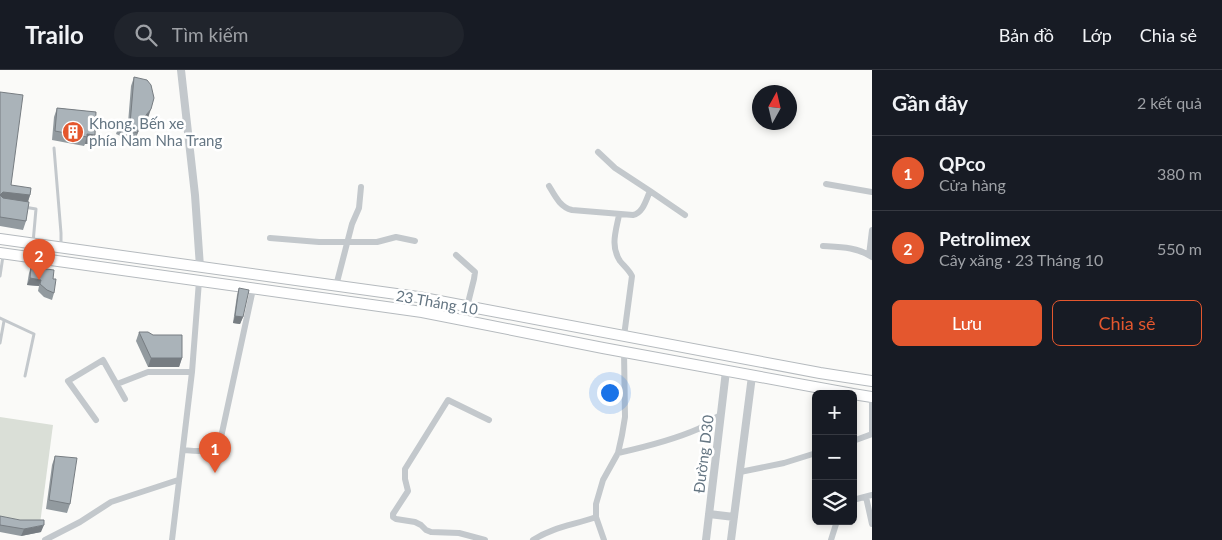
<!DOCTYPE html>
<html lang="vi">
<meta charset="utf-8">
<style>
:root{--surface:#171b24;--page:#20242c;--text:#f1f3f6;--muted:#9ea1a6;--line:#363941;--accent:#e4572e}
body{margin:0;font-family:Lato,sans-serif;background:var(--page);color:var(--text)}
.controls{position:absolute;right:15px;bottom:15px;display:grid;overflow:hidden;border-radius:8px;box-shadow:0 2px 8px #0003}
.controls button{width:45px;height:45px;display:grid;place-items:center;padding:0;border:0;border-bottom:1px solid var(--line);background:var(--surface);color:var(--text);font:25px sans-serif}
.compass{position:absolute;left:752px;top:15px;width:45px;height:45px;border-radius:50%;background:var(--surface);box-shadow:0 2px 8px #0003;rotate:8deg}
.you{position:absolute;left:609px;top:322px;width:18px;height:18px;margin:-12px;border:4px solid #fff;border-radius:50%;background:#1a73e8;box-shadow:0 0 0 8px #1a73e833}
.badge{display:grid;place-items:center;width:32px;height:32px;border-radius:50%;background:var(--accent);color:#fff;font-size:16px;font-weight:700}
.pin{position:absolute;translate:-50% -41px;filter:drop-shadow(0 1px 2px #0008)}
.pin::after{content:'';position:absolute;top:26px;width:18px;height:15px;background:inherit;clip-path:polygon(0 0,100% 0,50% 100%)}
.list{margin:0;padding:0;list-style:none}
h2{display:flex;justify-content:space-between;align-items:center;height:65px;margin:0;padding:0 20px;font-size:21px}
h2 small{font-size:16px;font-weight:400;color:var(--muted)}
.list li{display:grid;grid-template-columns:32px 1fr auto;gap:15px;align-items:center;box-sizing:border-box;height:75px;padding:0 20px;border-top:1px solid var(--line)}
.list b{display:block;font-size:19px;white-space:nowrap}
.list p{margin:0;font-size:16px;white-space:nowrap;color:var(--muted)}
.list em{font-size:16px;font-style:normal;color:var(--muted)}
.actions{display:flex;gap:10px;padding:15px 20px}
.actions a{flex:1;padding:11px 0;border:1px solid var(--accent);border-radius:8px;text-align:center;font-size:18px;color:var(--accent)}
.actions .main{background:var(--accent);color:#fff}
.icon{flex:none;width:28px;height:28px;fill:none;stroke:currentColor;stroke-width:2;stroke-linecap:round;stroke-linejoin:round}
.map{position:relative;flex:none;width:872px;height:470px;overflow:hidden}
header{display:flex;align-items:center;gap:30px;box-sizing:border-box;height:70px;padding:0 25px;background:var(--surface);border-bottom:1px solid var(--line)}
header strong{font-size:24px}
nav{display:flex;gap:28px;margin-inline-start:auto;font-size:18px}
.search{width:350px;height:45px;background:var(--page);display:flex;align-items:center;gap:12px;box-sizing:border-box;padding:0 18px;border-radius:28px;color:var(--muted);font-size:19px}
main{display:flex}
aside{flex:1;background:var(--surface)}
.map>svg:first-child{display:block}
.green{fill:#dadfd7}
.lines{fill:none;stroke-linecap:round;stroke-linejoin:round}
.primary-casing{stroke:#b5babe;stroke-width:12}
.service{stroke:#c3c8cc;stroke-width:3}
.minor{stroke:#c3c8cc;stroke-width:6}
.tertiary{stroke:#c3c8cc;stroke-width:8}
.primary{stroke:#fff;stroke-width:10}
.wall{fill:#929a9f}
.shaded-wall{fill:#777d82}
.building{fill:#aab3b9;stroke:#777d82}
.labels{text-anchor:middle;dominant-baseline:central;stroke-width:5;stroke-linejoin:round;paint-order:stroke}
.poi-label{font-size:15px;fill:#657683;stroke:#fff;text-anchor:start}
.street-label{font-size:15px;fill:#657683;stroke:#fff}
</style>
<header>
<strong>Trailo</strong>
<div class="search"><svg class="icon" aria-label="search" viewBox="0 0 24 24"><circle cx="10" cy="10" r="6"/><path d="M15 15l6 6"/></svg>Tìm kiếm</div>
<nav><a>Bản đồ</a><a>Lớp</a><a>Chia sẻ</a></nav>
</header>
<main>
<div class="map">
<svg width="872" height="470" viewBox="0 0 872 470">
<rect width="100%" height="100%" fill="#fafaf8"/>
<path class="green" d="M0 347 53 355 40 454 0 447Z"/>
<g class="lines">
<g class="primary-casing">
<path id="primary" d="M0 169 418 227 820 303 872 311
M0 183 422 242 603 278 853 324
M853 324 872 327"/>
</g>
<path class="service" d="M54 78 61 163V174
M24 137 36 139 33 173
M0 206 3 186
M0 248 34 264 25 306
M0 273 4 251"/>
<path class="minor" d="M598 82 615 98 650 121
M826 114 872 122
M549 116C555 126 560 137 572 140L633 145C643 143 646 130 650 121L685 145
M619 145C616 161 610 176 620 191 624 196 629 200 632 206L624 266
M270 168 319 172H377L396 167 415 171
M823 176C840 177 857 177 872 187
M456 185 475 202 474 209 467 237
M869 185 872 160
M336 216 352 154 359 138 361 117
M117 314 148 302H192
M872 327V363
M96 350 68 311 103 290 125 329
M853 371 872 364
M183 380C196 381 211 384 220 372L253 219
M618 383C645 377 673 370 698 359 707 355 712 348 721 345
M740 402 784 393 816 383
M866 427 872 454
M853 430 872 425
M45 470 80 452 111 432 178 410
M172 470 192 302 199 211
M485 470 459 463 431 462 426 460 421 455 415 452 396 449 393 447V444L408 421 405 409V399L448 330 489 350
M533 470C553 457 574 455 596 447
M604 470 596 447V434L603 410 618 383 622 365 625 347 624 281
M831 470 837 451"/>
<path class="tertiary" d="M181 0 195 125 200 197
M709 444 734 447
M706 470 726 301
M731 470 752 306"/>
<use href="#primary" class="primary"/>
</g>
<path class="wall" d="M134 7 148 48 139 60 134 72 116 64 121 50 128 53 131 16Z
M0 22 11 115 30 125 28 132 26 151 23 160 0 156Z
M57 38 96 42 91 74H85L84 76 52 70 54 47Z
M31 197 53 209 54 223 52 230 44 227 38 221 39 216 27 215 29 203Z
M239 218 243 247 240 254 233 253 237 225Z
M139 262 182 288 179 297H148L136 271Z
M55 386 70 434 67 443 46 439 52 395Z
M0 446 41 462 21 466 0 462Z"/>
<path class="shaded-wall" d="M151 39 148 48 139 60 134 72 142 50Z
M87 64 95 65 91 74H85Z
M3 122 30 125 27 134 0 131V125Z
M30 208 41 210 39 216 27 215Z
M235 246 243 247 240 254 233 253Z
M151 288H182L179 297H148Z
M44 455 41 462 21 466 24 459Z"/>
<path class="building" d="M134 7 147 10 151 15 154 28 151 39 142 50 137 63 119 55 121 50 130 54Z
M0 22 23 25 11 115 31 118 30 125 3 122 0 125Z
M57 38 96 42 95 65 87 64V67L55 61Z
M0 125 3 128 29 132 26 151 0 147Z
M31 197 54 200 53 209H56L54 223 47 220 40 214 41 210 30 208Z
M239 218 249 220 243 247 235 246Z
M139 262H148L153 265H182V288H151Z
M55 386 77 388 70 434 49 430Z
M0 446 20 450H44V455L24 459 0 455Z"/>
<defs>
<g id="building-disc" transform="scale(1.125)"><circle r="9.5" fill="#e4572e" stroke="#fff"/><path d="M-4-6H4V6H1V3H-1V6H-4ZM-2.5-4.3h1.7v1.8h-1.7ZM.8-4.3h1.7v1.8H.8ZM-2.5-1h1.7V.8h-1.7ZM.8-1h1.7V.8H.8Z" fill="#fff"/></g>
</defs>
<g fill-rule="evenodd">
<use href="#building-disc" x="73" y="62"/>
</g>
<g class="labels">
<g class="poi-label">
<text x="89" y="53">Khong. Bến xe<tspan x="89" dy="17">phía Nam Nha Trang</tspan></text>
</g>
<g class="street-label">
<text transform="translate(437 232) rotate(10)">23 Tháng 10</text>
<text transform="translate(703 384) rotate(-83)">Đường D30</text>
</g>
</g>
</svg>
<div class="controls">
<button>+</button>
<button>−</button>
<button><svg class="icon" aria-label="layers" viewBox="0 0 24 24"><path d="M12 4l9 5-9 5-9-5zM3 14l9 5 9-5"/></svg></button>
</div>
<svg class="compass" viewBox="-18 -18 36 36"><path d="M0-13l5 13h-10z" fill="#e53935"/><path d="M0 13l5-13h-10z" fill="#9ea1a6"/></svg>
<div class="you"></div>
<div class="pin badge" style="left:215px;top:403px">1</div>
<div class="pin badge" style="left:39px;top:210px">2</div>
</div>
<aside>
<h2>Gần đây<small>2 kết quả</small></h2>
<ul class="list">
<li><span class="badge">1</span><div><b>QPco</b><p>Cửa hàng</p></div><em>380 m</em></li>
<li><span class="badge">2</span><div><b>Petrolimex</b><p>Cây xăng · 23 Tháng 10</p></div><em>550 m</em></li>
</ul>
<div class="actions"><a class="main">Lưu</a><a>Chia sẻ</a></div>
</aside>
</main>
